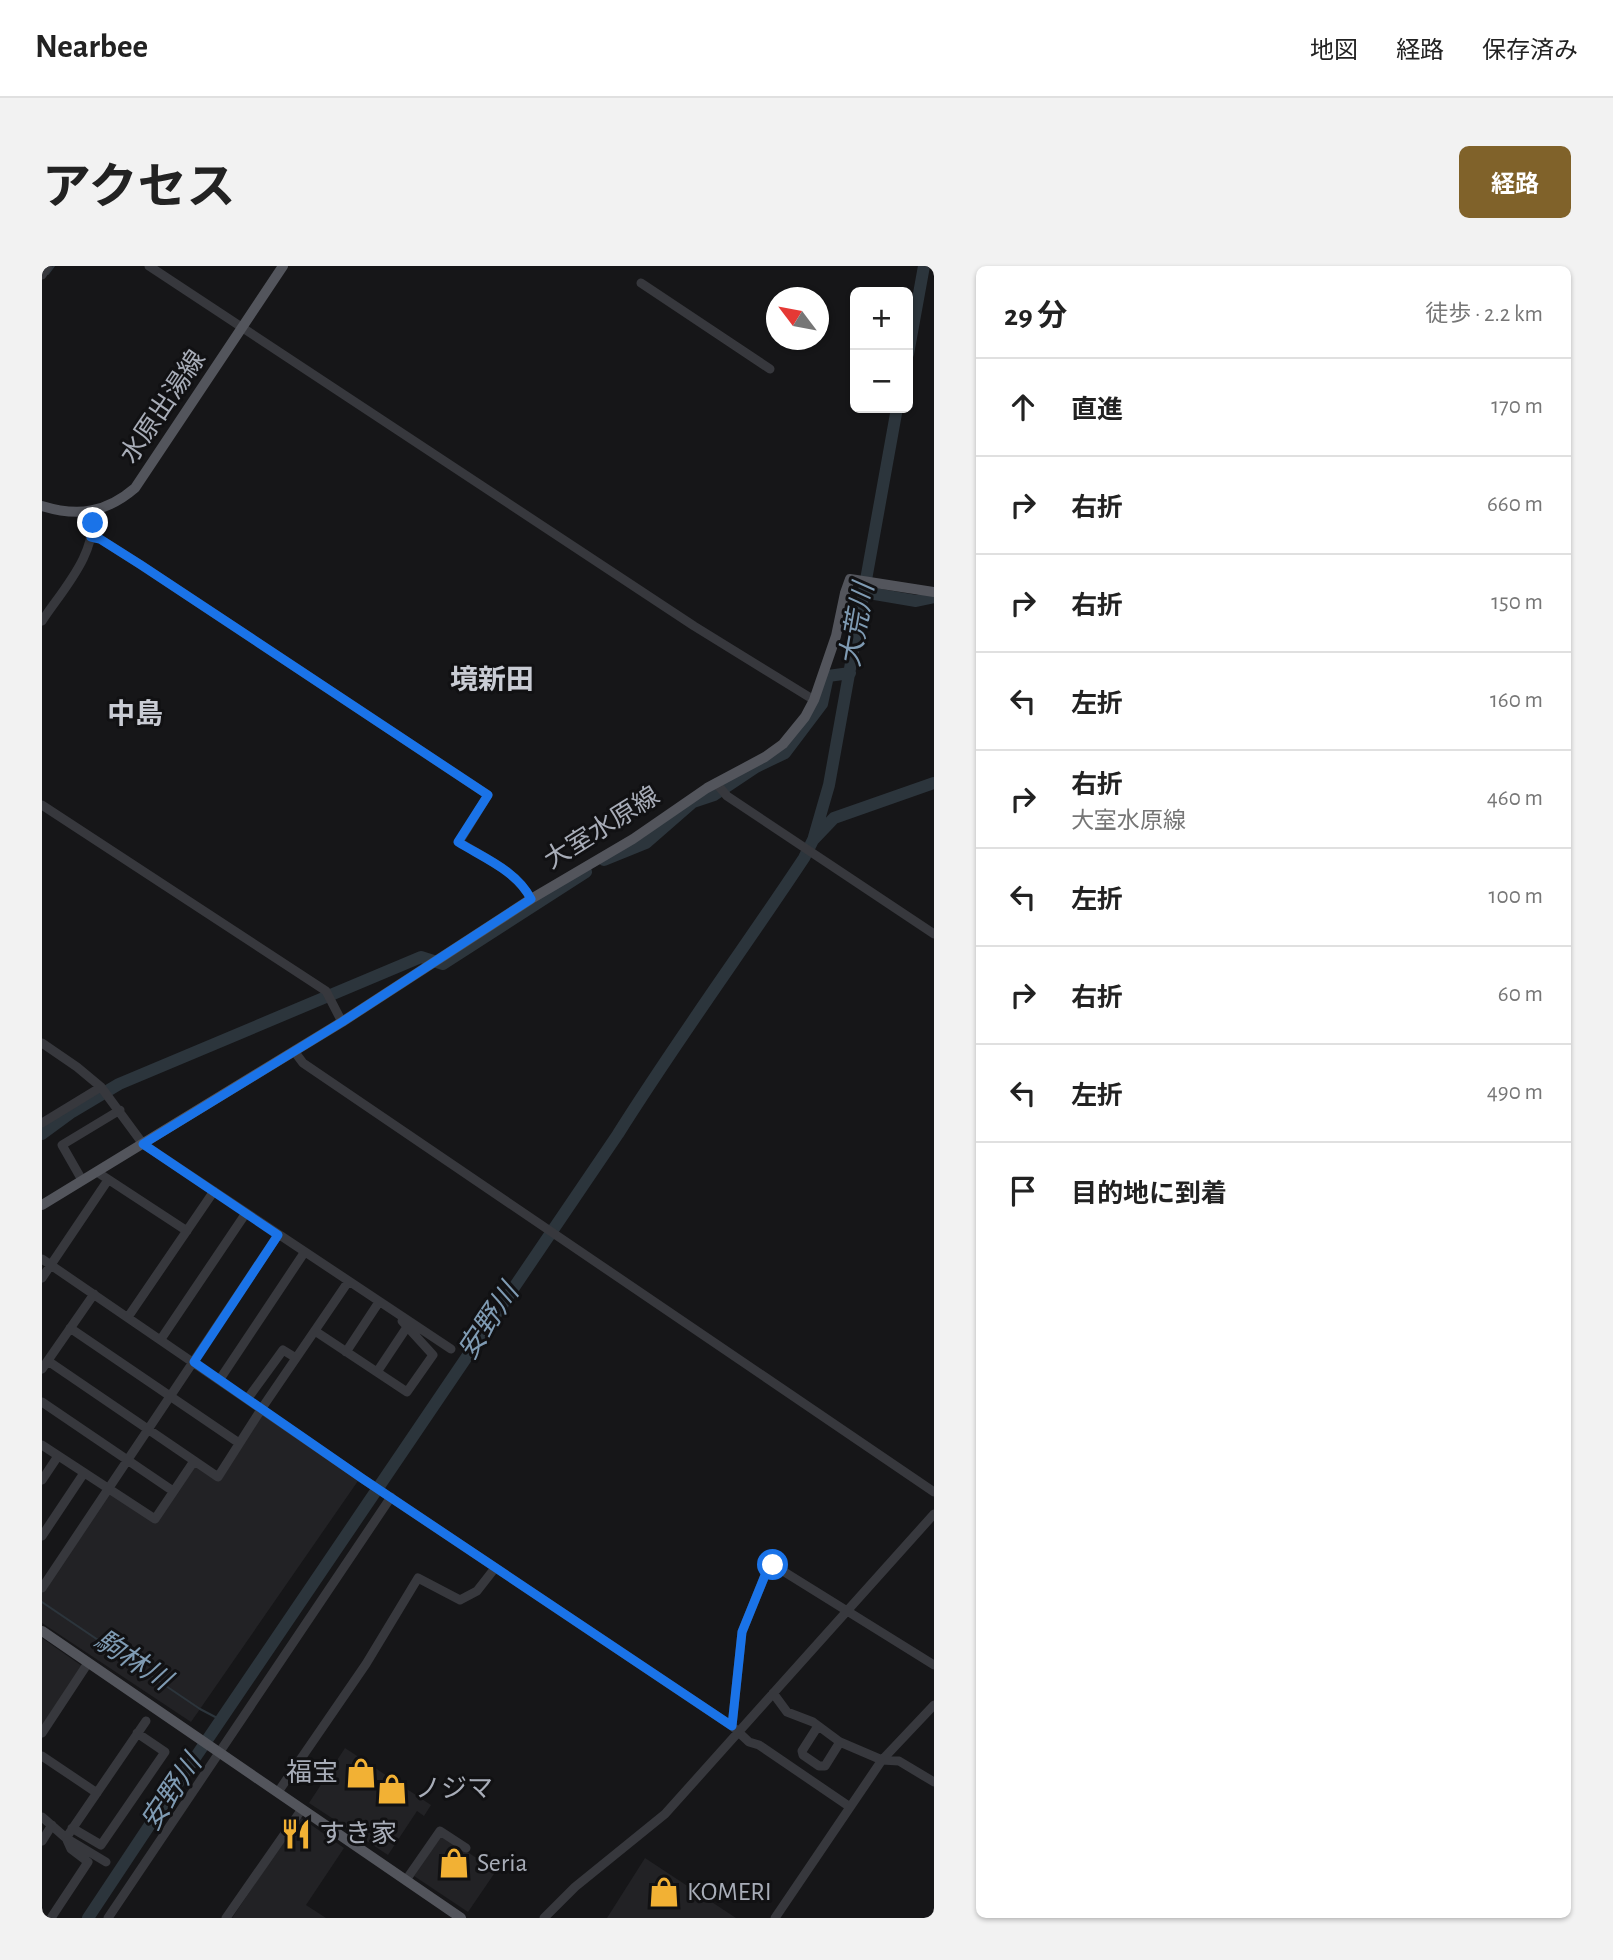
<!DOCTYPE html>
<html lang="ja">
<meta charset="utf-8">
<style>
:root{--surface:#fff;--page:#f2f2f2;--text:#222;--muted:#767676;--line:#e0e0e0;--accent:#80622a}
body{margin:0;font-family:"Alegreya Sans","Noto Sans JP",sans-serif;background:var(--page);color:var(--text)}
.controls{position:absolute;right:21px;top:21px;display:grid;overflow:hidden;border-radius:10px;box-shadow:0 2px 5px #0004}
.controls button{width:63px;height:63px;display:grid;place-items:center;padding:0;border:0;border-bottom:2px solid var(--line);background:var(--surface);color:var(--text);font:35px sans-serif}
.compass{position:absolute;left:724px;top:21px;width:63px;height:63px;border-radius:50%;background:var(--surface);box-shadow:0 2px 5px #0004;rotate:302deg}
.stop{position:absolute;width:21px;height:21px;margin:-16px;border:5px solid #1a73e8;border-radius:50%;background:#fff}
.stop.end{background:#1a73e8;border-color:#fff;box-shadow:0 2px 7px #0008}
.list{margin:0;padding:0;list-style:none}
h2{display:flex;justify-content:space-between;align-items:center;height:91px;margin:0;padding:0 28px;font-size:30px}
h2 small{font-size:23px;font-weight:400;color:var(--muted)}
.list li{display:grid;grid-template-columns:46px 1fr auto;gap:21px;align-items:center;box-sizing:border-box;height:98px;padding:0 28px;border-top:2px solid var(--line)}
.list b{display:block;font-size:26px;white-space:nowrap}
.list p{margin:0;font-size:23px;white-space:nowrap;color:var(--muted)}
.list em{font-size:23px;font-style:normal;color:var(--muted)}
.icon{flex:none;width:38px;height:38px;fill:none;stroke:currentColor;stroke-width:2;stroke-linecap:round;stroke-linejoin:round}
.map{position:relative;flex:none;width:892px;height:1652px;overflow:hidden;border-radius:10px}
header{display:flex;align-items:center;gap:42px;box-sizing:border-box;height:98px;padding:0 35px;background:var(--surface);border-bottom:2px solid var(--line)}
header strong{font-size:33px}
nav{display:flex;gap:38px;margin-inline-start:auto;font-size:24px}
.intro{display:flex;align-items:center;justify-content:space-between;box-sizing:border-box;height:168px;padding:0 42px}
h1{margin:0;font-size:49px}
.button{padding:18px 32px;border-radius:10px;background:var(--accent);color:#fff;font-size:24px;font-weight:700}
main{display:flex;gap:42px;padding:0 42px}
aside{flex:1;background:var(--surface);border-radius:10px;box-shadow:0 2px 5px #0004}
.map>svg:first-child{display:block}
.built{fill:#222225}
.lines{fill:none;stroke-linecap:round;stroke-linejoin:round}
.stream{stroke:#2c353c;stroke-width:2}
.river{stroke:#2c353c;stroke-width:12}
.minor{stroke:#37383d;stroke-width:9}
.major{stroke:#53555c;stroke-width:10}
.route{stroke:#1a73e8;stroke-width:9}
.labels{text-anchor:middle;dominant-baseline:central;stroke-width:6;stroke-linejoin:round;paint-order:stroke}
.street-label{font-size:26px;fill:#a8adb8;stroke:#111113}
.poi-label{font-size:26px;fill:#a8adb8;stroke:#111113;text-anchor:start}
.water-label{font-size:28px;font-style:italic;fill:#7f9bb3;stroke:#111113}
.neighbourhood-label{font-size:28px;font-weight:bold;fill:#c9ccd4;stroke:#111113}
</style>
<header>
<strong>Nearbee</strong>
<nav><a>地図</a><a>経路</a><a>保存済み</a></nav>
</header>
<div class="intro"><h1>アクセス</h1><a class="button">経路</a></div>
<main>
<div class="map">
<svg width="892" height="1652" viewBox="0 0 892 1652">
<rect width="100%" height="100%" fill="#161618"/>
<path class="built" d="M221 1147 318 1212 149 1456 0 1357V1327L67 1225 114 1257 152 1199 176 1214Z
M0 1372 40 1400 0 1460Z
M303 1482 389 1539 382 1550 375 1545 346 1589 267 1537Z
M258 1551 302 1582 264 1639 284 1652H190Z
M400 1569 454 1605 426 1646 372 1610Z
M603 1592 694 1652H565Z"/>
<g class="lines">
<path class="stream" d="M6 8 12 0
M0 1336 158 1443 179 1454"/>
<path class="river" d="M866 88 882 0
M821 326 874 335 892 331
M772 571 787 519 855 142
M562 594 604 577 651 536 672 529 714 501 743 487 780 438 786 410 808 407
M0 868 30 846 77 818 379 691 401 698 544 606
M46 1652 119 1542 576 868C635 774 701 684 762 592L771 574 792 552 892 517"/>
<path class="minor" d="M107 0 652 360 772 434
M0 9 6 0
M599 17 728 103
M49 271 58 273 99 299 446 529 417 576C442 592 475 605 489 633
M0 355C21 323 57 286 49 246
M674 517 685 530 892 668
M0 539 284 725 300 756
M0 777 35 801 59 821 101 878 409 1083
M252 785 261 797 892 1226
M0 857 59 821
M55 906 145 965
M40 914 20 879 78 844
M0 993 321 1213 690 1460 707 1476 717 1479 808 1541
M0 1012 66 914
M86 1051 172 925
M28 1062 197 1177
M273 1065 365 1126 391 1089 360 1055
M119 1073 204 947
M304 1086 337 1036
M6 1095 176 1211 220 1142 306 1016
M0 1103 52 1028
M335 1106 365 1061
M178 1113 262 987
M206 1132 241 1084 254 1092
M0 1136 131 1225
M0 1179 113 1253 152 1195
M0 1214 16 1190
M0 1270 42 1207
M0 1322 236 969
M731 1427 745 1446 771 1456 798 1476 840 1494 857 1495 892 1516
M690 1460 700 1366 728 1297 892 1399
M776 1460 760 1485 761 1489 777 1500H783L798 1476
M0 1467 46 1397
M0 1490 55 1527
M236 1526 324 1398 376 1312 418 1334 435 1325 453 1302
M0 1551 24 1572 64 1596
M30 1562 59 1579 123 1486 95 1467
M0 1575 10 1559
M364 1614 398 1565 424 1582
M9 1652 46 1596 29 1583 24 1572 104 1455
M66 1652 349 1231
M184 1652 260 1543
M502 1652 533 1621 623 1548 892 1248
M733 1652 840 1494 892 1439"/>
<path class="major" d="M0 240C36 251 64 247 93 222L241 0
M0 939 300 756 489 633 591 573 665 522 723 491 741 478 763 451 772 434 794 370 803 327 808 313 892 326
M0 1365 419 1652"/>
</g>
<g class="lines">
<path class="route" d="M51 257 49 271 58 273 99 299 446 529 416 576C442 592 475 605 489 633L300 756 101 878 236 969 152 1096 321 1213 690 1460 700 1366 728 1297 731 1299"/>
</g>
<defs>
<g id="shop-bare" transform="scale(2.415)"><path d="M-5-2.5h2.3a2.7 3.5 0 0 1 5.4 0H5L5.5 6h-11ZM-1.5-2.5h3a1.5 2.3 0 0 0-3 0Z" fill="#f2b134" stroke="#111113" stroke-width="2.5" paint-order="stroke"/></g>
<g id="restaurant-bare" transform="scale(2.415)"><path d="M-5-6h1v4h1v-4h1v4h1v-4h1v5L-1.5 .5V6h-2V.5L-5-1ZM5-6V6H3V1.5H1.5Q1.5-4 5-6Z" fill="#f2b134" stroke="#111113" stroke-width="2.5" paint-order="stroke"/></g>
</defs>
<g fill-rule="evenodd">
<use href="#shop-bare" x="319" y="1507"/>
<use href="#shop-bare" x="350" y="1523"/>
<use href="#restaurant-bare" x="254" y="1568"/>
<use href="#shop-bare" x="412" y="1597"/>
<use href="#shop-bare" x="622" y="1626"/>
</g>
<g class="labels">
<g class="street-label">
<text transform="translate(121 141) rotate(-56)">水原出湯線</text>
<text transform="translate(560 562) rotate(-32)">大室水原線</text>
</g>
<g class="poi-label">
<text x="296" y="1507" text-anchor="end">福宝</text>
<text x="373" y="1523">ノジマ</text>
<text x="277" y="1568">すき家</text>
<text x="435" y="1597">Seria</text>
<text x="645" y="1626">KOMERI</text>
</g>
<g class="water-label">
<text transform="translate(816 359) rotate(-80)">大荒川</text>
<text transform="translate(447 1056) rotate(-56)">安野川</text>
<text transform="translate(90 1395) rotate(33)">駒林川</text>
<text transform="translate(130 1527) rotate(-56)">安野川</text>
</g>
<g class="neighbourhood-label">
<text x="450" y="415">境新田</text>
<text x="93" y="449">中島</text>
</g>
</g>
</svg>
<div class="controls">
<button>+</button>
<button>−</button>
</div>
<svg class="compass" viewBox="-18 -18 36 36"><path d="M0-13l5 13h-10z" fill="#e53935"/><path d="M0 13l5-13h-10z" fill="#767676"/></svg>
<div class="stop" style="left:731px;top:1299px"></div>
<div class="stop end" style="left:51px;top:257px"></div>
</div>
<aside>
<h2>29 分<small>徒歩 · 2.2 km</small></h2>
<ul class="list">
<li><svg class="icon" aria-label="ahead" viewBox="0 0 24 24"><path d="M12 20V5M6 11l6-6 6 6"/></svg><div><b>直進</b></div><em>170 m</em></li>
<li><svg class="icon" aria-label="right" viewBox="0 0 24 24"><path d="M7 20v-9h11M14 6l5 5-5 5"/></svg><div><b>右折</b></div><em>660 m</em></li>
<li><svg class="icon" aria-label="right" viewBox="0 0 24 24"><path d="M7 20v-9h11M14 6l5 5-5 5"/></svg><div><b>右折</b></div><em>150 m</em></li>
<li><svg class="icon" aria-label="left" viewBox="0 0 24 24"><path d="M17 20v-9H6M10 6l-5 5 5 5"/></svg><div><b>左折</b></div><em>160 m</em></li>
<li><svg class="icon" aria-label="right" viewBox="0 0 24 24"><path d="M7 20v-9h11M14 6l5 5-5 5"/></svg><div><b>右折</b><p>大室水原線</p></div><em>460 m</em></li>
<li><svg class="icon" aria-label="left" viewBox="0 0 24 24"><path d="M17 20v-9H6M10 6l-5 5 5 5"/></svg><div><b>左折</b></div><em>100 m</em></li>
<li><svg class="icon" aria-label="right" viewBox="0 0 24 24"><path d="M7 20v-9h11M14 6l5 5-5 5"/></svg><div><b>右折</b></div><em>60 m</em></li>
<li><svg class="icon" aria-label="left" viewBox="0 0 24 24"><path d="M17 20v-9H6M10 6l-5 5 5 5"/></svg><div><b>左折</b></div><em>490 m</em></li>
<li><svg class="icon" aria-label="arrive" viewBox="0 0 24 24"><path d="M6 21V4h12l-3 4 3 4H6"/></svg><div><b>目的地に到着</b></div></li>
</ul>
</aside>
</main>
